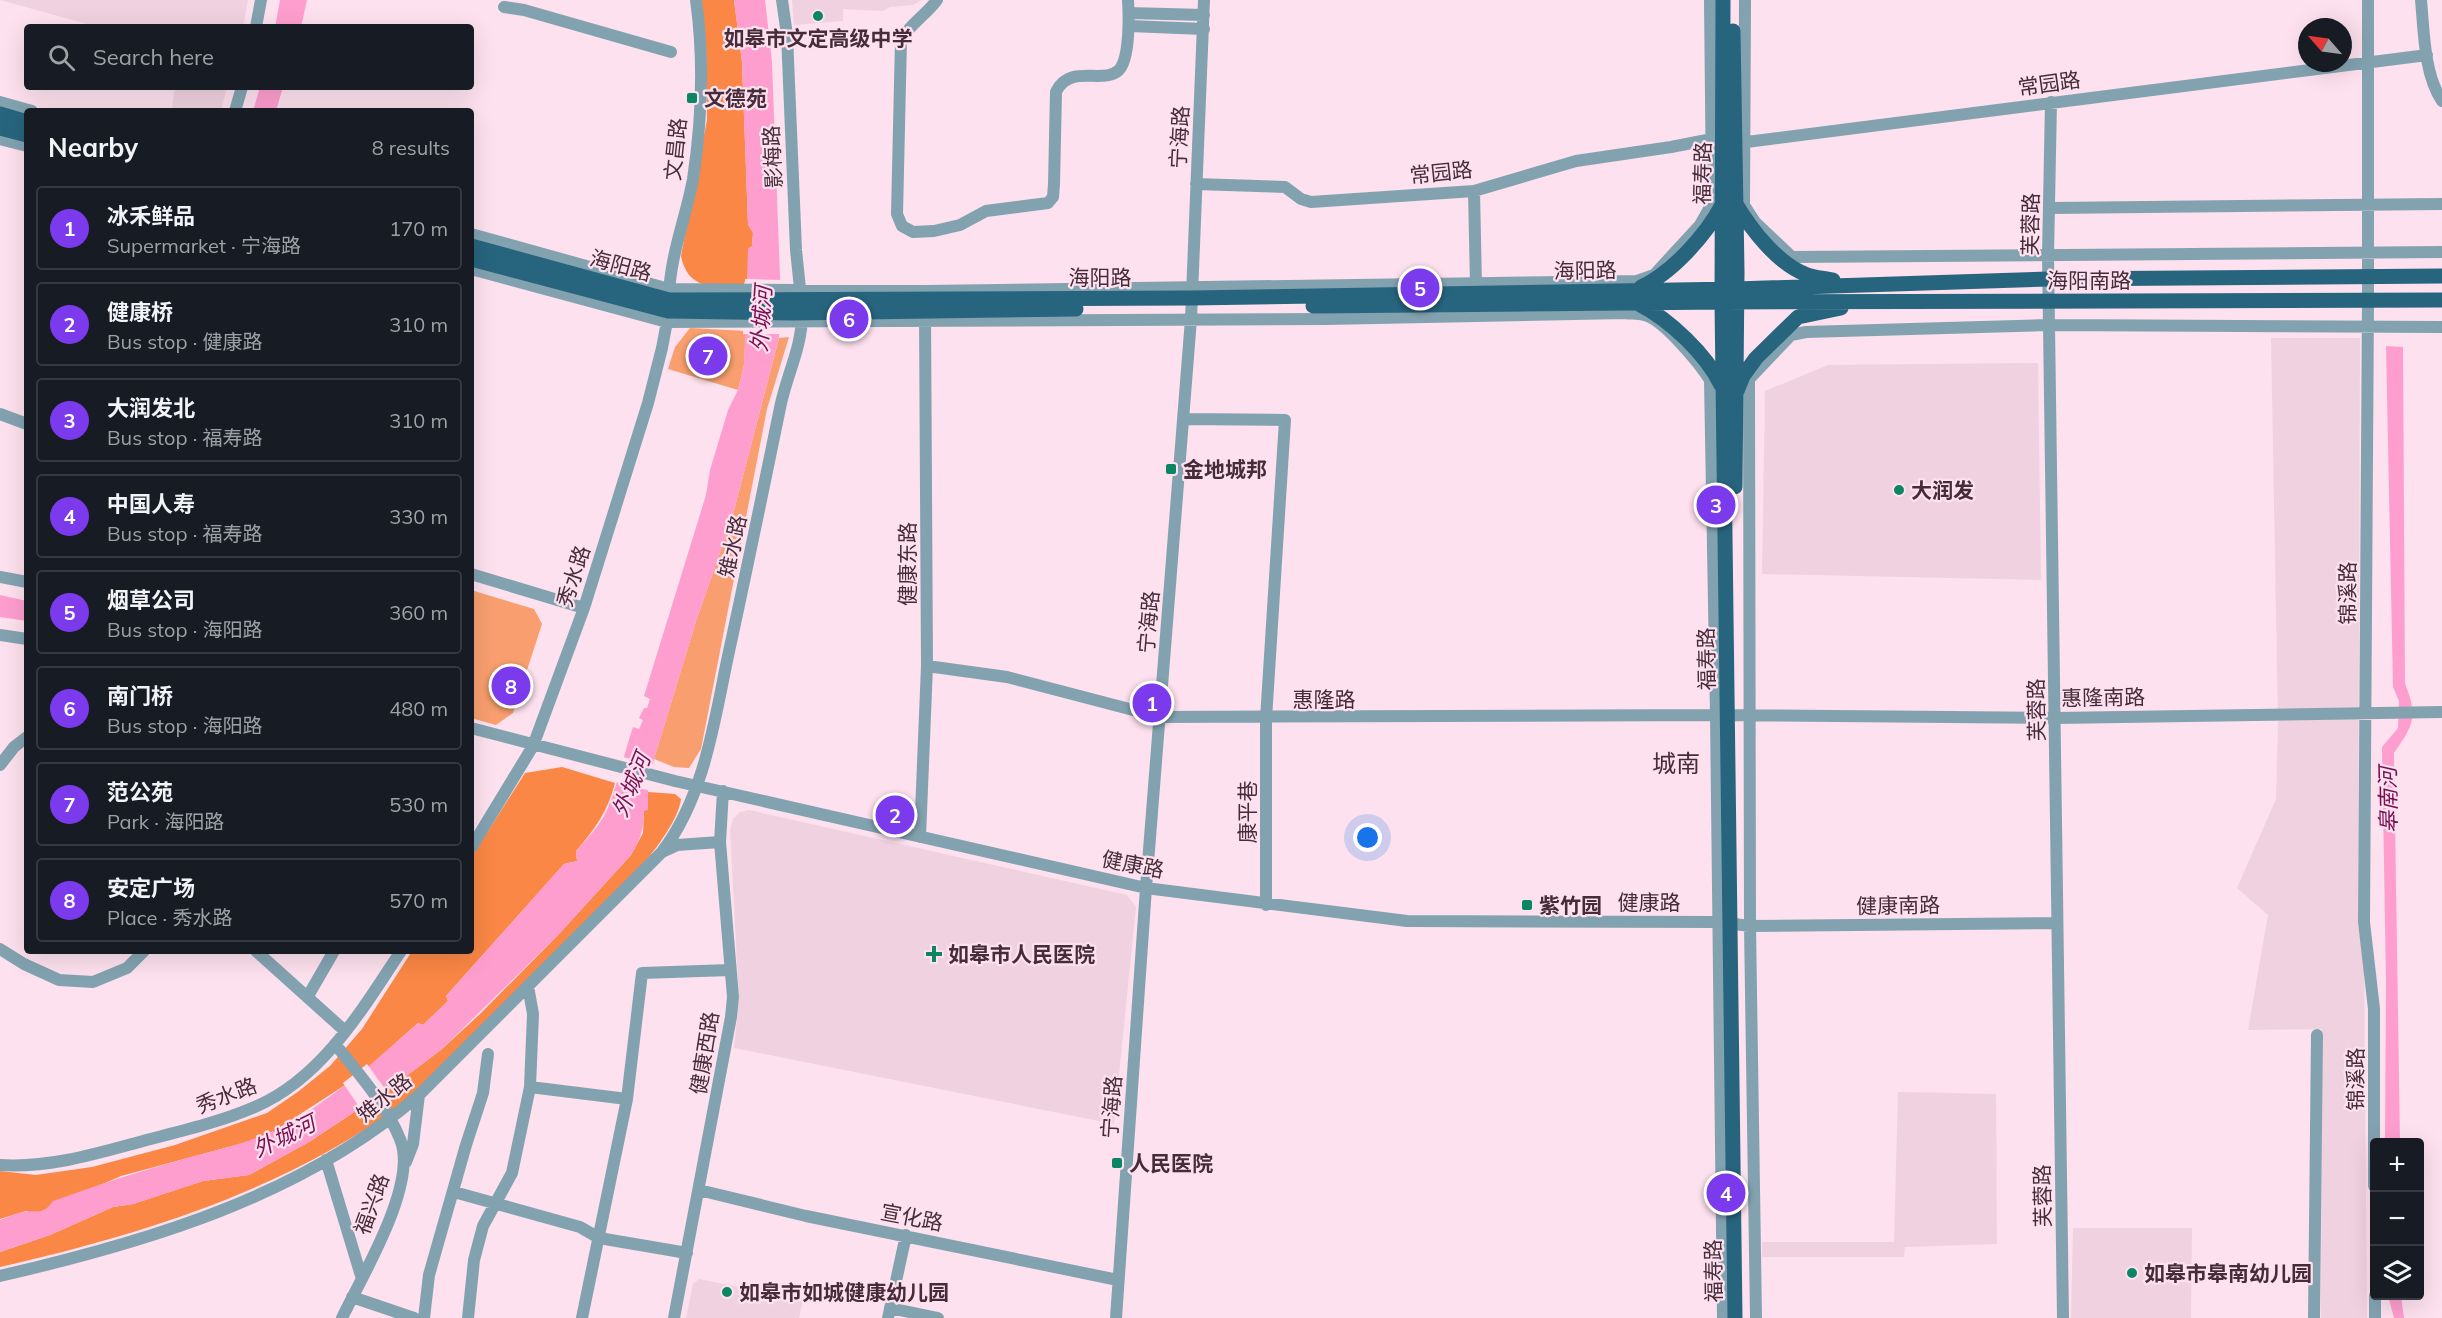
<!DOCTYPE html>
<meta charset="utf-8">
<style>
:root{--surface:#171b24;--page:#242831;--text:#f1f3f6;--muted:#9ea1a6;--line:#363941;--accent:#7c3aed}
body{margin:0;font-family:Mulish,"Noto Sans SC",sans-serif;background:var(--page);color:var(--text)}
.controls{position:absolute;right:18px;bottom:18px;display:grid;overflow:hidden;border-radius:6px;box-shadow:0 6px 24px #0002}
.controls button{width:54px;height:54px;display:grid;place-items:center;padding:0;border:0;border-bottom:2px solid var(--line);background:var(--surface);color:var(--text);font:30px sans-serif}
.compass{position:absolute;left:2298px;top:18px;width:54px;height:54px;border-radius:50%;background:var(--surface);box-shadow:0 6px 24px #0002;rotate:298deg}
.you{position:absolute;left:1368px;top:838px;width:21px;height:21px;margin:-15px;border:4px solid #fff;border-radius:50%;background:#1a73e8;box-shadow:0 0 0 9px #1a73e833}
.badge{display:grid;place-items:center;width:39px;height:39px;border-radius:50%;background:var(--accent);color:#fff;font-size:20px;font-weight:700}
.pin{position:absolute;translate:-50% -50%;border:3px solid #fff;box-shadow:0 2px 6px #0006}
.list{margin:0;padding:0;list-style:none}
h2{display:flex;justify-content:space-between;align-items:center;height:78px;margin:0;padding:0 24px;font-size:26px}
h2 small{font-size:20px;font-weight:400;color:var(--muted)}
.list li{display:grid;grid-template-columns:39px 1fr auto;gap:18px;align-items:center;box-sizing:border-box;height:84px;margin:0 12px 12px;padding:0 12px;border:2px solid var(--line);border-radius:6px}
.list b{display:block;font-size:22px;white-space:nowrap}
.list p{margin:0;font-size:20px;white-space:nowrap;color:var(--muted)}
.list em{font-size:20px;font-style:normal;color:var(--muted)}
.icon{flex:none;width:33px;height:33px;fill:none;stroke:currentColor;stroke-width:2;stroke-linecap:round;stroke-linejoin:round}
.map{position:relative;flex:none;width:2442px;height:1318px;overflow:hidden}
.search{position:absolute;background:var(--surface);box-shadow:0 6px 24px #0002;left:24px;top:24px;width:450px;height:66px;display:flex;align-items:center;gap:15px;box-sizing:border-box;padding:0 21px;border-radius:6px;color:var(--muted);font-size:22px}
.panel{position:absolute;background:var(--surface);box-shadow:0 6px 24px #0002;left:24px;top:108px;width:450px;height:846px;border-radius:6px}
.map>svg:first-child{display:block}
.built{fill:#f0d1df}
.green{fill:#f99f6f}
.forest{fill:#fa8745}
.water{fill:#fe9ecf}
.pier{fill:#fde1ee}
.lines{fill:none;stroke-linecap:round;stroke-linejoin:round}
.minor{stroke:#83a2b0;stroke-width:12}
.major{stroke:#27657e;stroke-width:15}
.poi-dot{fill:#0c8565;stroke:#fde1ee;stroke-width:2}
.labels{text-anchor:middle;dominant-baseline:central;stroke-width:4.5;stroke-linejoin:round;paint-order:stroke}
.poi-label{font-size:21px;font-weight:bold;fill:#462b39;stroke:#fde1ee;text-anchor:start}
.street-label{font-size:21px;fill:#462b39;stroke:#fde1ee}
.water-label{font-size:22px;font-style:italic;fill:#7a0f53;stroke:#fde1ee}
.quarter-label{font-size:24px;fill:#462b39;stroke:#fde1ee}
</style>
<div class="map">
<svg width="2442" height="1318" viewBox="0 0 2442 1318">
<rect width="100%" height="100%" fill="#fde1ee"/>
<path class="built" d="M0 0H248L243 27H98Z
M792 0H922L913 5 890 7 883 11 843 9V21L794 25Z
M175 87H227L221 111H178L172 108Z
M2271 338H2360L2358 925 2364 961 2367 1318H2321L2322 1029 2248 1030 2268 915 2237 888 2276 799 2278 723Z
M2038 363 2041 580 1762 574 1765 391 1828 365Z
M749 810 1127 895 1136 907 1114 1124 734 1048 739 1000 730 830 733 819 740 812Z
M1898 1092 1996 1094 1997 1244 1905 1247 1904 1257H1762V1242H1894Z
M2073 1228H2192L2191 1318H2071Z
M699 1279 803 1300 799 1318H686L693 1284Z"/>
<path class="green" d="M690 328 746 331 744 365 738 390 668 369 675 347Z
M789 337 767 409 701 749 689 768 674 767 654 759 696 621 732 518 779 338Z
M471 590 534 609 542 624 513 713 496 725 471 718Z"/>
<path class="forest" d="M701 0H734L742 62 748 224 753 233 752 246 748 249V277L743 285C714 288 688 290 681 256L707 120 706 47Z
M562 767 615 783C608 811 595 829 576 851L577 861 564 864 446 996 448 1001 423 1025 418 1023 356 1078 274 1131 247 1142 121 1176 35 1214 26 1211 0 1219V1171L36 1175 92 1167 175 1145 267 1113 299 1091 330 1066 362 1029 412 951H471V858L525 773Z
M648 792 675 794 681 799C677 836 602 911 574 938 534 976 493 1015 453 1054 435 1072 418 1093 397 1108 279 1192 140 1235 0 1267V1252L50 1235 113 1207 133 1204 203 1181 249 1175 309 1142 392 1087 442 1049 480 1014 558 935 631 855 643 833 644 810 648 809Z"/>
<path class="water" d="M280 0H307L301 27H275Z
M734 0H765L772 62 780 277 779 338 732 518 696 621 654 759 648 792V810L644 811C643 831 641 838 631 855L558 935 442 1049 392 1087 309 1142 249 1175 203 1181 133 1204 113 1207 50 1235 0 1252V1220C8 1217 16 1213 24 1212 38 1209 42 1217 53 1201 97 1185 140 1171 184 1159 215 1150 247 1144 276 1130 329 1103 374 1062 418 1023L423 1025 448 1001 446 996 564 864 577 861 576 851C589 837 603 822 609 805 619 780 624 753 633 727L639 729 643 720 639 718 644 708H647L650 699 644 696 706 495 710 470 728 410 738 390 744 365 748 249 752 246 753 233 748 224 742 62Z
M260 87H283L276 111H253Z
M2386 346 2403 347 2405 683C2418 717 2414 724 2394 753L2400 1142H2385L2386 981 2382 747 2398 728 2399 701 2393 687Z
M0 595 27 601V621L0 617Z
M2388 1296H2401L2404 1318H2394Z"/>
<path class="pier" d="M745 279 783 280 782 334H743Z
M619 756 656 765 651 791 612 781Z
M367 1064 388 1093 362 1111 343 1083Z"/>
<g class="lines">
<path class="minor" d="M782 0 787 35 796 250 801 298
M937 0C926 15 910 24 901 40L897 214 902 226 913 232 934 231 960 225 986 211 1048 203 1053 197 1054 184 1056 92C1069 63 1104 85 1119 70 1130 58 1129 16 1128 0
M1745 0 1744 205 1755 222 1792 257 2442 252
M2368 0V301L2364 922 2374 1009V1186
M2421 0C2424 32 2424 74 2442 101
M504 7 524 10 671 52
M1129 13 1204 15
M1129 26 1204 29
M256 27 261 0
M0 102 32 111
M2051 102 2048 255 2063 1318
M235 111 242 87
M0 139 27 146
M1739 143 2427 55
M1196 184 1285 187 1301 199 1311 202 1474 191 1576 161 1671 147 1717 138
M1474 191 1476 285
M2050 208 2442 204
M471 234 669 289 924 291 1637 281 1654 275 1700 225 1709 209 1712 194 1710 0
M471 269 667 322 1326 319 1625 313C1631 314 1638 313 1644 315 1663 319 1699 363 1710 380L1716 715 1723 1318
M669 296C670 256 686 217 693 179 702 120 704 58 696 0
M0 414 27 424
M1184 419 1285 420 1266 719V905
M471 574 584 608
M0 577 27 582
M0 635 27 639
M927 666 1007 677 1160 717 1716 715 2056 718 2442 712
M471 728 675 781 1146 888 1407 921 1718 922 1750 926 2056 923
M0 765 14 747 27 737
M920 837 927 666 925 313
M471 848 533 746 584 608 648 403 662 348 668 316
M662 852C704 797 714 723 728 656 746 574 763 491 780 408 786 376 802 348 802 315
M0 949 24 964 59 980 93 982 127 968 144 951
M256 951 345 1031
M308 996 334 951
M335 1044C358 1073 386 1104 400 1139 419 1183 362 1276 342 1318
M530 1087 627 1099
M326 1160 362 1279
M406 1162 413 1144 419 1095
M0 1165C50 1168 95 1154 143 1141 181 1131 221 1122 257 1106 323 1077 363 1008 401 951
M699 1190 806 1216 1118 1280
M454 1192 580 1227 599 1238 687 1253
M0 1276C147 1242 303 1196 419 1095L662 852 677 845 720 842
M2375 1296V1318
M352 1297 414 1318
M890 1308 938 1318
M424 1318 429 1275 466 1145 483 1093 488 1054
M468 1318 474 1260 483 1226 512 1173 530 1087 533 1014 528 986
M582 1318 627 1099 642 973 730 970
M674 1318 731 1017 733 997 720 842 723 791
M888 1318 906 1235
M1116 1318 1146 888 1191 319 1204 0
M1756 1318 1750 926 1749 379 1791 335 1806 332 2049 325 2442 327
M2314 1318 2317 1035"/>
<path class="major" d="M1723 0 1722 302 1735 1318
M1733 31 1737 272 1735 487
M0 114 27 122
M0 128 27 135
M1736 204C1751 229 1777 263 1805 274 1814 278 1825 278 1833 280
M471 246 669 300 1191 298 1736 289 2049 279 2442 276
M471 259 668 311 792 313 1076 309
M1641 287C1672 273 1706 235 1722 205
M1639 304C1670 320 1706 354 1721 385
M1313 306 1722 302 2442 300
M1737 391 1743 376 1756 358 1798 317 1841 308"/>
</g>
<g class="poi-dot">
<circle cx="818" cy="16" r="6"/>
<rect x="686" y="92" width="12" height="12" rx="3"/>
<rect x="1165" y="463" width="12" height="12" rx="3"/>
<circle cx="1899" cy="490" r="6"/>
<rect x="1521" y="899" width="12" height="12" rx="3"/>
<path d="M931 945h6v6h6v6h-6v6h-6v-6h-6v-6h6z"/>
<rect x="1111" y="1157" width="12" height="12" rx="3"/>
<circle cx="2132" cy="1273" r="6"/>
<circle cx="727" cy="1292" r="6"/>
</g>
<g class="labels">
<g class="poi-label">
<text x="818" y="38" text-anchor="middle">如皋市文定高级中学</text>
<text x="704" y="98">文德苑</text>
<text x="1183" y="469">金地城邦</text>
<text x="1911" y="490">大润发</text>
<text x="1539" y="905">紫竹园</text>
<text x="948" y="954">如皋市人民医院</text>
<text x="1129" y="1163">人民医院</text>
<text x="2144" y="1273">如皋市皋南幼儿园</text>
<text x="739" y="1292">如皋市如城健康幼儿园</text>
</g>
<g class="street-label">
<text transform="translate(2049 83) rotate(-8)">常园路</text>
<text transform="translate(1179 137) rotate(-87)">宁海路</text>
<text transform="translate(675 149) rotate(-84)">文昌路</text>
<text transform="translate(772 157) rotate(-93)">影梅路</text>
<text transform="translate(1441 172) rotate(-6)">常园路</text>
<text transform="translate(1702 173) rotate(-89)">福寿路</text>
<text transform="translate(2030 224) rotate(-89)">芙蓉路</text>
<text transform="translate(621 265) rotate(15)">海阳路</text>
<text transform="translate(1585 270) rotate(-1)">海阳路</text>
<text x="1100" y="277">海阳路</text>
<text x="2089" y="280">海阳南路</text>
<text transform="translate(732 546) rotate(-78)">雉水路</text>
<text transform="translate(907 564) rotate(-90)">健康东路</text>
<text transform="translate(573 576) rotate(-72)">秀水路</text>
<text transform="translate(2347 593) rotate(-90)">锦溪路</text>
<text transform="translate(1148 622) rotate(-85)">宁海路</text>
<text transform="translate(1706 659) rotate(-91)">福寿路</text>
<text transform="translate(2103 697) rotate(-1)">惠隆南路</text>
<text x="1324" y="699">惠隆路</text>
<text transform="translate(2036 710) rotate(-91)">芙蓉路</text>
<text transform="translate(1247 812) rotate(-90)">康平巷</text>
<text transform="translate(1133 864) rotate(11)">健康路</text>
<text x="1649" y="902">健康路</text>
<text transform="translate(1898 905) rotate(-1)">健康南路</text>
<text transform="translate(704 1053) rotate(-81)">健康西路</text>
<text transform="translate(2355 1079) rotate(-90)">锦溪路</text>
<text transform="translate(226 1095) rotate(-21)">秀水路</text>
<text transform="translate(384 1097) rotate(-39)">雉水路</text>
<text transform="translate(1111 1107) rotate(-86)">宁海路</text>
<text transform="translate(2042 1196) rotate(-91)">芙蓉路</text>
<text transform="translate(371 1204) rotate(-70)">福兴路</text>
<text transform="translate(912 1217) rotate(11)">宣化路</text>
<text transform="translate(1713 1271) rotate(-91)">福寿路</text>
</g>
<g class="water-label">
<text transform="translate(761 319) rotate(-86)">外城河</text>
<text transform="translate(631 785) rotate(-68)">外城河</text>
<text transform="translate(2388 800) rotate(-91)">皋南河</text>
<text transform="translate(284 1136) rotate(-26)">外城河</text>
</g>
<g class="quarter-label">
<text x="1676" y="763">城南</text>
</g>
</g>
</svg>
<div class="controls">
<button>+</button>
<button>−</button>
<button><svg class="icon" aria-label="layers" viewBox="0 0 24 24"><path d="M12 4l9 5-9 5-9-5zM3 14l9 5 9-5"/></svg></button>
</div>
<svg class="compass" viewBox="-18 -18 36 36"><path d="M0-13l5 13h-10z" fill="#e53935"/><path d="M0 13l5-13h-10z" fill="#9ea1a6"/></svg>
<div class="you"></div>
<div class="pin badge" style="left:1152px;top:703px">1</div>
<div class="pin badge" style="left:895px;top:815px">2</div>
<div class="pin badge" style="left:1716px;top:505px">3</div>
<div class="pin badge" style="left:1726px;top:1193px">4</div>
<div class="pin badge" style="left:1420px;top:288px">5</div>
<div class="pin badge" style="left:849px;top:319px">6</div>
<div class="pin badge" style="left:708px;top:356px">7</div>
<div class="pin badge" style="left:511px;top:686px">8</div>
<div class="search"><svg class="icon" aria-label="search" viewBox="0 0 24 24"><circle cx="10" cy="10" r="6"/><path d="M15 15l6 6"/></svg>Search here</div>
<section class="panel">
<h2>Nearby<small>8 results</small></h2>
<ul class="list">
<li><span class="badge">1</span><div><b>冰禾鲜品</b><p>Supermarket · 宁海路</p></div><em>170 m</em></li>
<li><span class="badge">2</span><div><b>健康桥</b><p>Bus stop · 健康路</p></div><em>310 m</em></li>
<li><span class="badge">3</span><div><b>大润发北</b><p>Bus stop · 福寿路</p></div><em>310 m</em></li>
<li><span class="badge">4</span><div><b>中国人寿</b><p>Bus stop · 福寿路</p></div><em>330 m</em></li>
<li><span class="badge">5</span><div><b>烟草公司</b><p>Bus stop · 海阳路</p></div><em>360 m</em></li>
<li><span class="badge">6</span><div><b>南门桥</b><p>Bus stop · 海阳路</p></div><em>480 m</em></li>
<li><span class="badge">7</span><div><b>范公苑</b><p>Park · 海阳路</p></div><em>530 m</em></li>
<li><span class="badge">8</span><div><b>安定广场</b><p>Place · 秀水路</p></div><em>570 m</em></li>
</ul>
</section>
</div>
